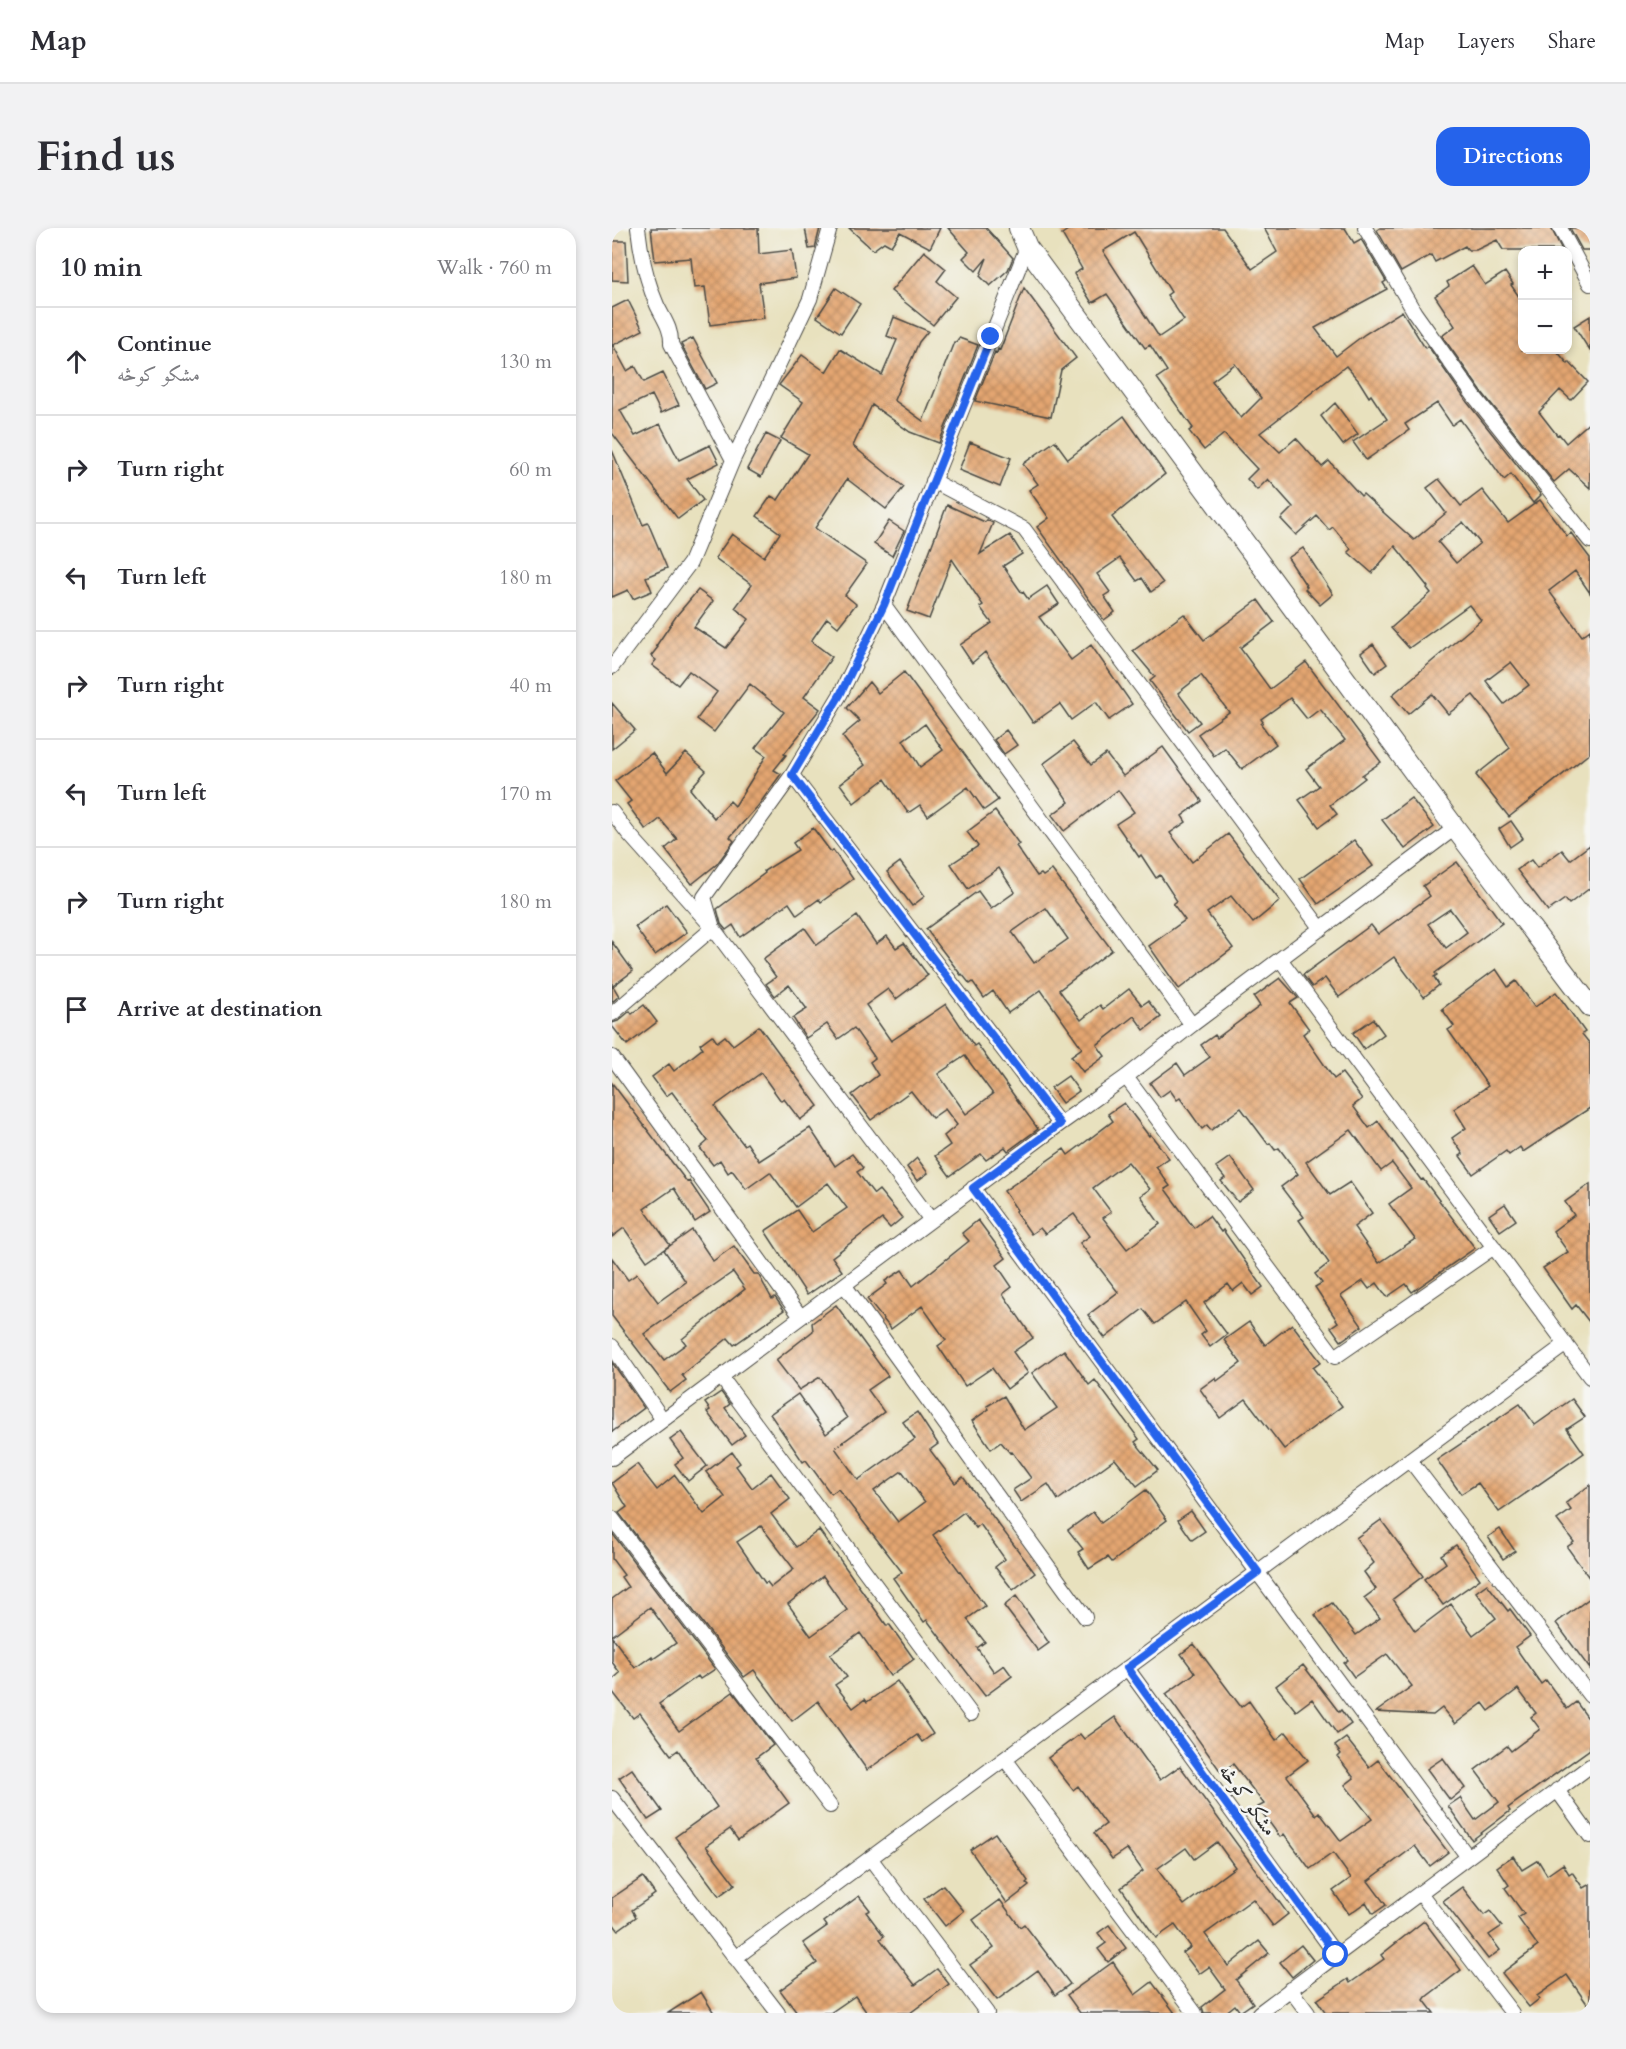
<!DOCTYPE html>
<meta charset="utf-8">
<style>
:root{--surface:#fff;--page:#f2f2f3;--text:#2b2b33;--muted:#7c7c81;--line:#e1e1e2;--accent:#2563eb}
body{margin:0;font-family:Cardo,Amiri,serif;background:var(--page);color:var(--text)}
.controls{position:absolute;right:18px;top:18px;display:grid;overflow:hidden;border-radius:12px;box-shadow:0 3px 9px #0003}
.controls button{width:54px;height:54px;display:grid;place-items:center;padding:0;border:0;border-bottom:2px solid var(--line);background:var(--surface);color:var(--text);font:30px sans-serif}
.stop{position:absolute;width:18px;height:18px;margin:-14px;border:4px solid #2563eb;border-radius:50%;background:#fff}
.stop.end{background:#2563eb;border-color:#fff;box-shadow:0 2px 6px #0008}
.list{margin:0;padding:0;list-style:none}
h2{display:flex;justify-content:space-between;align-items:center;height:78px;margin:0;padding:0 24px;font-size:26px}
h2 small{font-size:20px;font-weight:400;color:var(--muted)}
.list li{display:grid;grid-template-columns:39px 1fr auto;gap:18px;align-items:center;box-sizing:border-box;height:108px;padding:0 24px;border-top:2px solid var(--line)}
.list b{display:block;font-size:22px;white-space:nowrap}
.list p{margin:0;font-size:20px;white-space:nowrap;color:var(--muted)}
.list em{font-size:20px;font-style:normal;color:var(--muted)}
.icon{flex:none;width:33px;height:33px;fill:none;stroke:currentColor;stroke-width:2;stroke-linecap:round;stroke-linejoin:round}
.map{position:relative;flex:none;width:978px;height:1785px;overflow:hidden;border-radius:18px}
header{display:flex;align-items:center;gap:36px;box-sizing:border-box;height:84px;padding:0 30px;background:var(--surface);border-bottom:2px solid var(--line)}
header strong{font-size:28px}
nav{display:flex;gap:33px;margin-inline-start:auto;font-size:21px}
.intro{display:flex;align-items:center;justify-content:space-between;box-sizing:border-box;height:144px;padding:0 36px}
h1{margin:0;font-size:42px}
.button{padding:15px 27px;border-radius:18px;background:var(--accent);color:#fff;font-size:21px;font-weight:700}
main{display:flex;gap:36px;padding:0 36px}
aside{flex:1;background:var(--surface);border-radius:18px;box-shadow:0 3px 9px #0003}
.map>svg:first-child{display:block}
.building{fill:url(#building-cross-hatch);fill-rule:evenodd}
.lines{fill:none;stroke-linecap:round;stroke-linejoin:round}
.street-casing{stroke:#474641;stroke-width:16}
.secondary-casing{stroke:#474641;stroke-width:22}
.street{stroke:#fff;stroke-width:14}
.secondary{stroke:#fff;stroke-width:20}
.route{stroke:#2563eb;stroke-width:8}
.labels{text-anchor:middle;dominant-baseline:central;stroke-width:5;stroke-linejoin:round;paint-order:stroke}
.street-label{font-size:20px;fill:#2b2b2b;stroke:#f6f6f2}
</style>
<header>
<strong>Map</strong>
<nav><a>Map</a><a>Layers</a><a>Share</a></nav>
</header>
<div class="intro"><h1>Find us</h1><a class="button">Directions</a></div>
<main>
<aside>
<h2>10 min<small>Walk · 760 m</small></h2>
<ul class="list">
<li><svg class="icon" aria-label="ahead" viewBox="0 0 24 24"><path d="M12 20V5M6 11l6-6 6 6"/></svg><div><b>Continue</b><p>مشکو کوڅه</p></div><em>130 m</em></li>
<li><svg class="icon" aria-label="right" viewBox="0 0 24 24"><path d="M7 20v-9h11M14 6l5 5-5 5"/></svg><div><b>Turn right</b></div><em>60 m</em></li>
<li><svg class="icon" aria-label="left" viewBox="0 0 24 24"><path d="M17 20v-9H6M10 6l-5 5 5 5"/></svg><div><b>Turn left</b></div><em>180 m</em></li>
<li><svg class="icon" aria-label="right" viewBox="0 0 24 24"><path d="M7 20v-9h11M14 6l5 5-5 5"/></svg><div><b>Turn right</b></div><em>40 m</em></li>
<li><svg class="icon" aria-label="left" viewBox="0 0 24 24"><path d="M17 20v-9H6M10 6l-5 5 5 5"/></svg><div><b>Turn left</b></div><em>170 m</em></li>
<li><svg class="icon" aria-label="right" viewBox="0 0 24 24"><path d="M7 20v-9h11M14 6l5 5-5 5"/></svg><div><b>Turn right</b></div><em>180 m</em></li>
<li><svg class="icon" aria-label="arrive" viewBox="0 0 24 24"><path d="M6 21V4h12l-3 4 3 4H6"/></svg><div><b>Arrive at destination</b></div></li>
</ul>
</aside>
<div class="map">
<svg width="978" height="1785" viewBox="0 0 978 1785">
<defs>
<pattern id="building-cross-hatch" width="8" height="8" patternUnits="userSpaceOnUse" patternTransform="scale(1.5)"><rect width="8" height="8" fill="#e4a671"/><path d="M0 0l8 8M0 8l8-8" fill="none" stroke="#b9875d"/></pattern>
</defs>
<rect width="100%" height="100%" fill="#f6f6f2"/>
<filter id="ink" filterUnits="userSpaceOnUse"><feTurbulence type="fractalNoise" baseFrequency=".0167" numOctaves="2"/><feDisplacementMap in="SourceGraphic" scale="12" xChannelSelector="R" yChannelSelector="G"/><feConvolveMatrix kernelMatrix="1 2 1 2 8 2 1 2 1" color-interpolation-filters="sRGB"/></filter>
<filter id="wash" filterUnits="userSpaceOnUse"><feTurbulence type="fractalNoise" baseFrequency=".008" numOctaves="4" result="noise"/><feDisplacementMap in="SourceGraphic" scale="24" xChannelSelector="R" yChannelSelector="G"/><feGaussianBlur stdDeviation="1.35" result="paint"/><feColorMatrix in="noise" values="0 0 0 0 0 0 0 0 0 0 0 0 0 0 0 0 0 1.4 0 .05"/><feComposite in="paint" operator="in"/></filter>
<g filter="url(#wash)">
<rect width="100%" height="100%" fill="#e8e1be"/>
<g id="blocks">
<path class="building" d="M39 0H146L147 26 180 22 184 50 147 55 152 90 98 97 93 59 82 60 79 30 43 33Z
M193 0H208L203 20 197 21Z
M237 0H328L318 20 288 4 279 18 272 14 261 22Z
M336 0H374L401 30 396 42 378 58 368 48 375 30 364 43 351 30 357 24Z
M459 0H611L640 41 665 24 652 0H733L742 15 749 11 774 53 771 55 775 61 703 100 724 128 753 106 790 83 813 120 816 118 855 174 929 267 921 275 899 246 892 252 848 191 840 197 825 175 793 196 797 202 754 232 741 214 775 191 759 167 757 169 747 153 734 138 648 205 668 224 684 210 710 239 717 233 749 268 751 266 802 312 834 285 815 260 827 251 849 278 870 262 896 295 928 272 955 308 959 305 978 330V365L963 343 937 363 970 408 978 402V525L897 589 864 547 898 520 878 488 861 467 836 486 820 466 796 486 780 467 869 392 857 377 797 420 779 400 819 365 815 360 816 359 783 318 760 345 736 324 739 321 721 299 717 302 705 288 684 307 669 291 681 279 656 251 645 262 635 251 645 241 612 206 592 222 577 203 581 200 545 150 555 143 538 117 533 120 495 66 480 75 462 46 470 41 450 6ZM522 4 559 64 555 67 572 92 547 109 491 23ZM623 136 649 170 629 190 600 153ZM851 294 868 315 844 335 826 314ZM899 434 917 457 892 476 874 453Z
M768 0H939L950 22H891L885 12 864 22H856L853 18 823 34 819 27 789 44 765 2Z
M958 0H978V22H970Z
M0 13H14L16 53 0 52Z
M312 23 334 41 325 53 344 69 321 97 279 63Z
M860 38 873 57 893 44 901 56 899 57 910 73V122H944L956 136 957 134 976 154 959 172 948 162 927 184 945 207 947 206 954 215 978 194V260L957 241 942 254 869 163 830 108 843 98 823 68 837 58 835 54Z
M224 60 248 76 229 105 205 89Z
M412 60 464 130 449 142 439 189 363 173 383 124 385 125 386 121 388 122Z
M16 72 31 102 1 117 15 143 23 138 32 154 51 145 67 177 49 185 40 167 8 182 23 208 48 196 67 232 98 217 107 235 75 251 91 272 66 291 0 205V80Z
M978 88V123L962 98Z
M282 89 316 103 307 114 282 172 311 193 342 114H344L347 110 366 117 327 215 298 204 260 177 241 218 292 259 274 281 235 251 203 300 255 336 233 367 244 376 226 399 215 390 199 413 220 429 192 469 208 481 172 526 174 527 162 542 169 546 146 578 118 609 122 613 105 636 80 656 53 621 65 611 48 591 34 602 15 576 19 573 3 553 40 525 55 545 74 525 94 543 78 561 102 590 118 573 123 578 154 528 143 520 172 484 138 456 102 504 85 491 105 464 77 443 66 457 40 437 44 432 39 428 46 419 44 418 65 387 86 362 101 373 82 399 114 420 137 391 123 380 140 357 103 330 120 306 152 329 168 305 145 288 159 268 166 272 196 226 169 210 191 174 167 157 190 127 214 144 228 121 270 147 285 112 275 108Z
M81 110 105 155 93 161 69 116Z
M723 175 746 206 731 217 709 188Z
M512 188 553 246 500 289 551 355 539 364 530 350 525 353 508 330 485 346 498 364 492 368 503 384 492 392 425 299 437 290 417 262 426 256 411 236 443 213 456 231Z
M154 206 168 213 149 249 135 241Z
M358 214 399 230 388 259 347 242Z
M0 222 31 297 36 295 55 340 34 349 40 363 21 371 16 362 0 369Z
M335 277 373 294 375 292 381 295 368 326 398 307 410 326 391 338 410 365 411 364 416 371 435 358 447 376 427 389 459 432 479 417 520 476 497 492 484 474 459 492 448 476 421 495 373 424 360 435 348 417 380 395 368 379 371 377 340 331 317 391 295 383Z
M277 293 292 303 280 328 262 316Z
M691 320 721 366 708 377 693 361 695 359 676 330Z
M646 372 662 394 628 420 658 461 694 434 769 534 750 547 753 550 718 577 725 586 707 599 687 572 707 558 694 541 733 512 708 481 695 491 678 470 649 491 651 494 649 496 664 516 630 541 613 520 602 528 586 506 617 484 589 447 566 465 588 494 576 503 538 453 543 449 521 423 572 386 592 412Z
M761 416 775 436 763 445 749 425Z
M292 444 386 572 372 582 356 559 316 588 308 577 296 585 273 551 242 575 228 556 253 537 230 508 248 493 235 480 257 454 266 465ZM313 496 331 522 308 539 291 512Z
M0 475 23 502 0 521Z
M394 502 405 517 392 526 382 512Z
M461 514 479 537 494 526 511 548 551 519 590 573 570 588 574 594 558 605 580 634 616 606 668 673 641 695 619 668 595 685 621 720 567 761 537 718 573 692 561 676 565 673 548 647 544 650 529 627 527 629 504 596 522 584 506 562 452 603 440 587 457 574 431 536Z
M799 570 822 599 793 621 770 592Z
M383 583 407 616 404 618 425 648 429 646 431 648 440 642 500 722 447 762 469 792 488 777 491 781 517 761 530 777 536 773 549 789 532 802 522 788 485 817 493 828 471 844 459 828 470 820 429 762 396 785 381 763 372 770 361 754 358 756 350 746 349 747 314 701 366 663 379 681 403 664 387 640 356 661 339 636 366 618 355 604ZM434 680 456 711 422 735 400 704Z
M899 593 911 610 898 619 887 601Z
M201 600 219 624 221 622 241 651 209 674 207 671 185 687 177 675 128 709 121 697 114 702 109 696 105 681 153 645 152 643 186 622 181 615Z
M742 612 761 638 706 676 688 651Z
M978 617V660L957 676 953 671 936 683 905 642 919 632 925 640 950 622 958 632Z
M288 634 313 668 300 678 275 644Z
M845 634 890 695 823 745 825 747 822 749 827 757 812 769 782 729 727 769 713 750 700 759 691 747 759 697 766 706 818 668 811 658ZM838 681 855 704 834 720 816 696Z
M54 676 75 704 43 727 23 699Z
M245 688 264 716 275 708 284 720 292 715 316 747 284 771 276 761 254 777 279 813 334 776 362 818 365 816 426 901 396 923 393 919 374 932 369 926 338 948 323 928 338 917 332 908 345 897 333 881 320 890 299 863 259 892 240 867 266 847 258 834 263 830 242 800 226 811 215 796 194 810 181 790 195 781 177 757 163 768 154 756 164 749 151 731 193 700 205 717ZM353 828 381 866 354 886 326 846Z
M0 714 21 743 1 758 7 768 0 774Z
M884 741 896 759 904 753 923 779 944 764 973 804 970 806 978 816V880L911 924 908 919 897 927 894 923 861 946 848 928 851 926 840 910 854 900 842 881 876 858 836 802 842 798 830 781Z
M668 750 686 770 678 775 697 801 691 806 722 851 730 845 750 871 741 878 757 900 766 893 809 952 811 951 863 1020 800 1064 794 1056 775 1069 765 1055 757 1061 751 1053 729 1068 750 1098 729 1113 719 1099 726 1094 703 1059 710 1055 703 1046 717 1035 687 992 692 989 669 959 686 946 667 920 663 922 658 915 656 916 629 880 599 902 595 897 590 901 568 870 565 872 558 862 548 869 538 855 565 835 573 847 598 829 589 817 603 807 605 810 648 778 642 769ZM739 902 769 943 780 935 799 960 777 976 803 1011 767 1035 742 999 760 985 738 954 718 967 694 934Z
M32 777 45 794 15 817 0 798V795L6 793 18 783 20 786Z
M761 791 772 806 752 821 741 805Z
M147 798 206 878 188 892 172 871 169 873 149 845 103 878 108 886 132 917 135 915 147 933 198 900 223 938 240 926 251 940 245 944 262 966 267 962 290 990 278 1000 270 991 220 1029 230 1043 195 1067 153 1003 185 982 200 1004 235 980 216 955 184 979 158 944 134 961 120 942 116 945 108 932 101 937 88 920 96 913 60 864 54 868 40 849 57 836 62 843 91 820 88 816 100 807 105 814 113 808 121 817Z
M456 848 467 863 450 875 439 860Z
M0 855 75 954 77 953 98 984 83 994 62 960 32 981 58 1017 35 1033 12 1000 0 1009Z
M512 875 537 908 538 906 557 930 544 939 558 958 553 961 570 984 582 1000 597 988 609 1004 611 1002 651 1059 640 1067 631 1055 621 1063 616 1056 592 1075 615 1106 598 1119 589 1107 594 1103 574 1074 543 1096 531 1081 493 1110 476 1087 506 1064 468 1015 478 1008 462 986 433 1006 428 1000 419 1006 403 983 405 982 392 963 452 921 456 927 501 893 496 886ZM516 934 538 961 528 968 548 996 515 1021 491 990 499 984 481 960Z
M618 929 642 962 626 974 609 953 613 950 604 939Z
M305 930 316 945 305 953 295 939Z
M978 956V1095L964 1077 960 1081 931 1040 956 1024 941 1003 962 987 953 974Z
M893 976 904 992 888 1003 877 987Z
M366 992 394 1030 385 1037 400 1059 391 1066 421 1110 401 1124 416 1145 395 1161 380 1140 353 1158 326 1118 334 1112 310 1078 279 1101 255 1071 275 1056 273 1053 290 1042 301 1058 357 1013 350 1005Z
M80 1002 101 1033 122 1018 142 1046H146L160 1071 163 1069 172 1082 122 1117 116 1110 70 1147 74 1152 58 1164 0 1088V1030L16 1052 25 1046 46 1074 74 1054 52 1022ZM121 1044 133 1061 70 1111 74 1116 52 1132 32 1106Z
M224 1077 276 1148 256 1162 272 1184 223 1220 246 1252 303 1211 291 1194 305 1184 326 1216 318 1222 343 1255 351 1249 423 1345 401 1362 383 1339 393 1331 368 1296 364 1300 352 1284 321 1307 373 1378 355 1391 373 1414 365 1420 382 1444 392 1437 400 1448 373 1468 315 1392 312 1394 281 1350 290 1344 226 1261 219 1266 194 1232 191 1234 158 1186 186 1166 214 1206 235 1190 208 1149 187 1162 164 1132 201 1103 200 1095ZM290 1243 313 1274 286 1294 262 1263Z
M637 1094 653 1117 680 1096 709 1134 701 1140 730 1178 672 1221 634 1171 608 1190 588 1161 603 1150 605 1153 629 1135 612 1112Z
M452 1122 477 1157 483 1152 527 1211 523 1214 546 1242 525 1258 503 1231 446 1272 436 1256 409 1274 401 1262 419 1250 400 1224 398 1225 389 1214 379 1221 360 1193 377 1181 375 1178 392 1168 412 1202 445 1180 420 1145Z
M0 1134 32 1180 0 1204Z
M109 1164 118 1176 113 1180 133 1207 120 1217 95 1184 98 1182 93 1175Z
M960 1171 973 1189 955 1201 972 1225 887 1284 866 1255 849 1266 825 1232 908 1176 923 1197Z
M69 1204 95 1238 76 1253 63 1236 71 1230 58 1212Z
M120 1224 128 1235 124 1238 140 1260 159 1245 178 1271 159 1286 184 1319 207 1302 275 1398 277 1396 302 1431 278 1448 248 1405 218 1427 235 1449 223 1457 241 1480 253 1471 255 1474 285 1453 321 1506 310 1514 305 1507 255 1542 206 1473 180 1493 142 1442 132 1449 7 1285 15 1279 0 1255 25 1236 45 1262 63 1247 92 1286 113 1269 94 1244ZM149 1298 182 1341 159 1359 155 1354 153 1355 125 1314ZM211 1348 235 1382 199 1408 176 1376Z
M978 1257V1351L955 1319 962 1314 945 1292 959 1282 954 1275Z
M534 1262 555 1292 500 1334 496 1329 477 1341 466 1324 471 1321 456 1302 481 1284 489 1295Z
M579 1283 593 1303 580 1312 566 1292Z
M769 1292 811 1348 781 1371 803 1403 839 1376 861 1407 884 1390 864 1364 875 1356 896 1383 898 1381 918 1408 903 1419 929 1456 934 1452 955 1481 964 1474 978 1493V1521L896 1580 898 1583 860 1612 836 1578 848 1570 863 1592 887 1574 863 1542 895 1518 899 1523 928 1501 919 1489 924 1485 906 1461 877 1483 871 1475 843 1496 830 1480 821 1487 764 1484 800 1458 775 1426 742 1449 732 1435 736 1432 703 1387 720 1375 744 1407 768 1390 752 1370 764 1361 752 1344 762 1335 744 1310Z
M888 1301 903 1323 891 1331 876 1309Z
M0 1305 103 1441 88 1451 86 1448 47 1476 67 1503 121 1464 161 1517 144 1530 177 1575 126 1612 118 1601 94 1618 123 1656 107 1668 63 1609 105 1579 66 1522 59 1527 28 1485 21 1490 0 1463V1452L8 1445 0 1434V1409L23 1440 40 1428 41 1431 64 1415 38 1379 0 1408V1371L16 1359 9 1349 12 1347 0 1331Z
M844 1317 868 1351 831 1377 812 1351 834 1335 829 1327Z
M404 1368 437 1415 426 1423 392 1378Z
M978 1370V1441L944 1395Z
M582 1416 629 1479 637 1473 664 1512 674 1504 696 1532 675 1548 704 1587 707 1584 729 1613 760 1591 733 1557 742 1550 726 1529 729 1526 723 1518 734 1510 757 1539 766 1532 836 1624 818 1638 803 1618 756 1653 774 1677 761 1686 754 1674 737 1686 721 1663 739 1650 721 1625 698 1641 672 1606 668 1609 646 1579 652 1576 621 1536 609 1544 554 1466 583 1445 569 1426Z
M691 1437 727 1484 729 1482 739 1496 725 1506 700 1471 684 1483 664 1458Z
M503 1489 548 1552 568 1538 676 1686 661 1698 641 1671 593 1706 616 1738 647 1713 657 1725 624 1752 641 1775 628 1784 623 1777 613 1785H592L590 1779 613 1761 597 1739 587 1746 571 1725 579 1719 563 1697 544 1710 509 1660 531 1643 515 1621 500 1631 482 1605 494 1596 466 1558 461 1562 436 1530 468 1506 472 1511ZM605 1614 623 1639 572 1677 545 1641 574 1620 582 1631Z
M831 1530 853 1560 838 1572 815 1541Z
M20 1541 50 1583 36 1592 7 1550Z
M383 1605 416 1653 414 1655 417 1658 395 1675 358 1622Z
M901 1628 910 1642 926 1632 935 1647 951 1636 957 1646 960 1644 971 1660 978 1656V1780L955 1747 925 1768 927 1771 917 1779 890 1745 926 1718 906 1690 912 1686 893 1660 897 1657 885 1639Z
M31 1649 43 1666 20 1682 24 1689 6 1702 0 1694V1670Z
M331 1657 352 1683 333 1698 312 1671Z
M850 1659 872 1687 878 1683 890 1698 877 1707 888 1722 876 1731 831 1673Z
M247 1668 258 1682 254 1684 272 1708 268 1711 303 1757 325 1741 337 1756 298 1785H255L243 1768 218 1785H185L168 1762 205 1735 191 1715 215 1698 212 1694Z
M388 1672 408 1699 412 1696 458 1756 443 1767 426 1742 385 1772 358 1737 382 1720 361 1692Z
M812 1693 849 1742 814 1769 812 1772 822 1785H714L705 1772 736 1751 738 1755 772 1731 769 1727Z
M497 1697 514 1720 496 1734 486 1721 494 1715 486 1705Z
M689 1717 701 1732 680 1749 668 1734Z
M501 1734 523 1767 540 1754 563 1785H468L455 1767Z
M89 1764 102 1785H56Z"/>
</g>
</g>
<g filter="url(#ink)">
<use href="#blocks" fill-opacity="0" stroke="#474641" stroke-width="1.5"/>
<g class="lines">
<g class="street-casing">
<path id="street" d="M26 0C29 27 34 52 45 77 51 90 60 101 59 116L121 232
M753 0 803 85 862 168 978 313
M948 0 978 56
M321 253 412 301 709 701
M272 377 580 797
M0 439 78 335 121 232 198 71 218 0
M180 547 448 896
M0 584 16 605 101 700 319 992
M668 731 978 1149
M0 786 101 700 92 669 180 547 228 467 272 377 415 19
M0 829 189 1089
M514 849 723 1129 882 1019
M361 960 856 1629
M233 1058 473 1389
M0 1118 51 1192
M109 1149 359 1486
M0 1230 448 896 514 849 580 797 843 600
M798 1232 978 1468
M0 1290 218 1578
M515 1440 724 1727
M393 1531 583 1785
M945 1562 978 1608
M0 1570 166 1785
M258 1630 375 1785
M808 1665 900 1785
M123 1730 954 1116
M678 1761 696 1785
M647 1785 978 1538"/>
</g>
<g class="secondary-casing">
<path id="secondary" d="M407 0 415 19 843 600 978 778"/>
</g>
<use href="#street" class="street"/>
<use href="#secondary" class="secondary"/>
</g>
</g>
<g class="lines" filter="url(#ink)">
<path class="route" d="M379 109 272 377 228 467 180 547 448 896 361 960 646 1344 515 1440 724 1727"/>
</g>
<g class="labels">
<g class="street-label">
<text transform="translate(636 1572) rotate(54)">مشکو کوڅه</text>
</g>
</g>
</svg>
<div class="controls">
<button>+</button>
<button>−</button>
</div>
<div class="stop" style="left:724px;top:1727px"></div>
<div class="stop end" style="left:379px;top:109px"></div>
</div>
</main>
